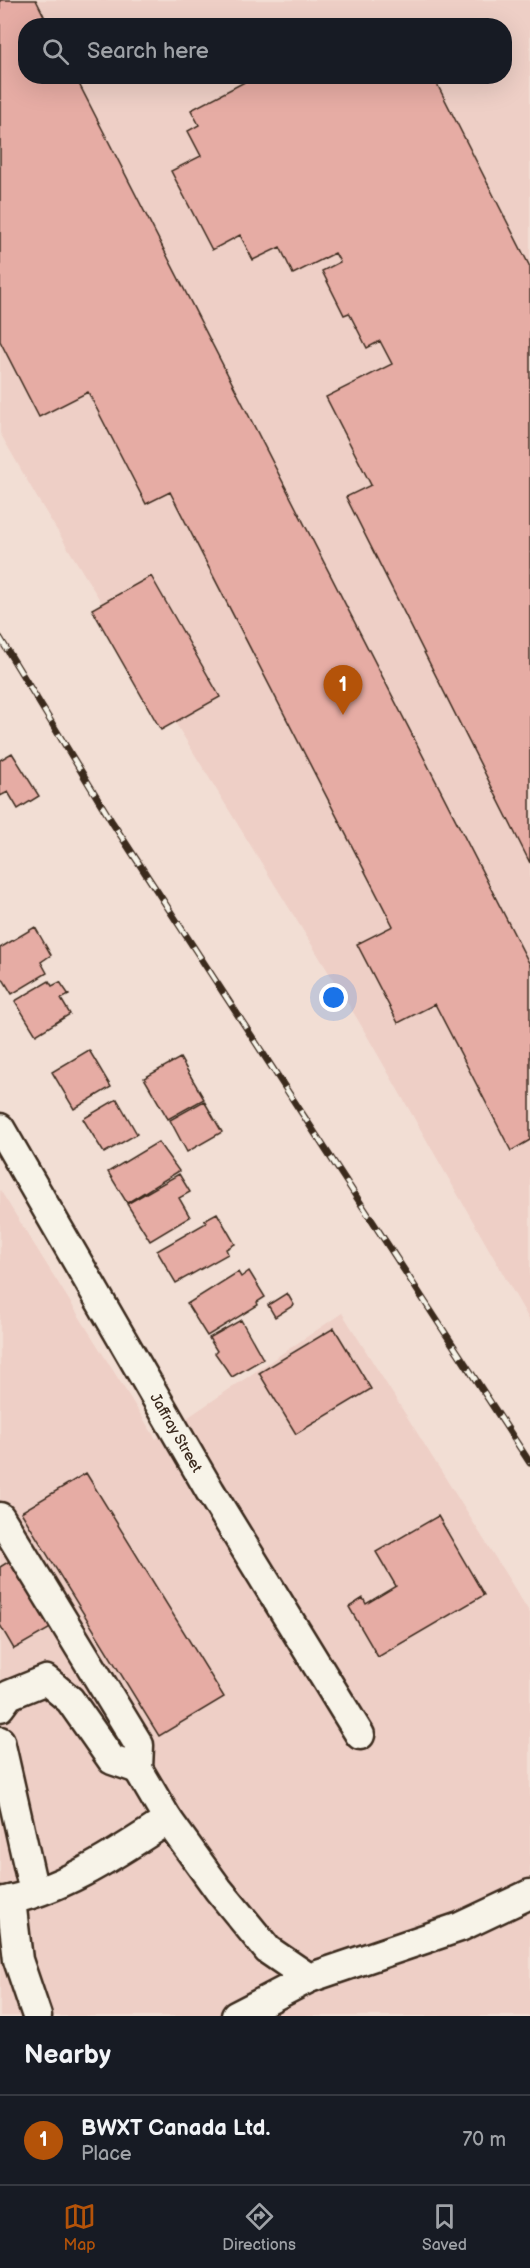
<!DOCTYPE html>
<style>
:root{--surface:#171b24;--page:#20242c;--text:#f1f3f6;--muted:#9ea1a6;--line:#363941;--accent:#b45309}
body{margin:0;font-family:"Balsamiq Sans",sans-serif;background:var(--page);color:var(--text)}
.you{position:absolute;left:334px;top:998px;width:21px;height:21px;margin:-15px;border:4px solid #fff;border-radius:50%;background:#1a73e8;box-shadow:0 0 0 9px #1a73e833}
.badge{display:grid;place-items:center;width:39px;height:39px;border-radius:50%;background:var(--accent);color:#fff;font-size:20px;font-weight:700}
.pin{position:absolute;translate:-50% -50px;filter:drop-shadow(0 2px 3px #0008)}
.pin::after{content:'';position:absolute;top:32px;width:21px;height:18px;background:inherit;clip-path:polygon(0 0,100% 0,50% 100%)}
.list{margin:0;padding:0;list-style:none}
h2{display:flex;justify-content:space-between;align-items:center;height:78px;margin:0;padding:0 24px;font-size:26px}
h2 small{font-size:20px;font-weight:400;color:var(--muted)}
.list li{display:grid;grid-template-columns:39px 1fr auto;gap:18px;align-items:center;box-sizing:border-box;height:90px;padding:0 24px;border-top:2px solid var(--line)}
.list b{display:block;font-size:22px;white-space:nowrap}
.list p{margin:0;font-size:20px;white-space:nowrap;color:var(--muted)}
.list em{font-size:20px;font-style:normal;color:var(--muted)}
.icon{flex:none;width:33px;height:33px;fill:none;stroke:currentColor;stroke-width:2;stroke-linecap:round;stroke-linejoin:round}
.map{position:relative;flex:none;width:530px;height:2016px;overflow:hidden}
.search{position:absolute;background:var(--surface);box-shadow:0 6px 24px #0002;left:18px;right:18px;top:18px;height:66px;display:flex;align-items:center;gap:15px;box-sizing:border-box;padding:0 21px;border-radius:24px;color:var(--muted);font-size:22px}
.sheet{height:168px;background:var(--surface)}
nav{display:flex;justify-content:space-around;align-items:center;box-sizing:border-box;height:84px;border-top:2px solid var(--line);background:var(--surface);font-size:16px;color:var(--muted)}
nav a{display:grid;justify-items:center;gap:3px}
nav .on{color:var(--accent)}
.map>svg:first-child{display:block}
.built{fill:#eecfc6;fill-rule:evenodd}
.building{fill:#e6aca4;stroke:#3b2a1e;stroke-width:1.5}
.lines{fill:none;stroke-linecap:round;stroke-linejoin:round}
.minor-casing{stroke:#3b2a1e;stroke-width:33}
.minor{stroke:#f7f3e8;stroke-width:28}
.rail-casing{stroke:#3b2a1e;stroke-width:7}
.rail{stroke:#f7f3e8;stroke-width:4.5;stroke-dasharray:14;stroke-linecap:butt}
.labels{text-anchor:middle;dominant-baseline:central;stroke-width:5;stroke-linejoin:round;paint-order:stroke}
.street-label{font-size:15px;fill:#3b2a1e;stroke:#f7f3e8}
</style>
<div class="map">
<svg width="530" height="2016" viewBox="0 0 530 2016">
<rect width="100%" height="100%" fill="#f2ded4"/>
<filter id="ink" filterUnits="userSpaceOnUse"><feTurbulence type="fractalNoise" baseFrequency=".0167" numOctaves="2"/><feDisplacementMap in="SourceGraphic" scale="12" xChannelSelector="R" yChannelSelector="G"/><feConvolveMatrix kernelMatrix="1 2 1 2 8 2 1 2 1" color-interpolation-filters="sRGB"/></filter>
<g filter="url(#ink)">
<path class="built" d="M0 0H530V1321L358 1020 39 501 0 433ZM26 26H504V76H26Z
M0 1190 156 1439 342 1313 530 1613V2016H0Z"/>
<path class="building" d="M0 0H36L49 26H26V76H75L530 965V1140L511 1151 435 1004 398 1023 357 944 393 926 170 492 146 504 88 392 39 417 0 341Z
M256 76H433L530 267V863L346 497 371 485 326 397 392 364 380 341 367 348 349 313 344 315 322 271 340 262 335 253 293 274 280 247 253 260 240 235 212 250 171 171 201 156 188 131 199 125 191 110Z
M151 576 220 697 161 730 92 609Z
M12 753 39 796 18 809 8 792 0 796V760Z
M35 927 51 955 41 962 47 973 12 994 3 979 0 981V948Z
M49 981 52 986 60 982 69 995 61 999 70 1014 36 1035 15 1001Z
M89 1050 111 1087 74 1109 52 1072Z
M180 1058 204 1099 168 1119 144 1078Z
M117 1099 137 1134 104 1153 83 1119Z
M204 1101 222 1132 187 1152 170 1120Z
M158 1142 179 1171 127 1203 108 1172Z
M179 1174 190 1192 179 1198 190 1217 150 1241 127 1204Z
M217 1213 235 1244 226 1249 228 1254 176 1283 157 1251 206 1223 204 1220Z
M249 1271 265 1297 257 1302 258 1305 207 1336 187 1304 238 1272 241 1277Z
M287 1293 294 1305 275 1317 268 1305Z
M241 1320 263 1359 232 1377 215 1353 217 1351 209 1338Z
M334 1328 371 1389 296 1434 259 1373Z
M86 1473 224 1697 159 1736 21 1512Z
M438 1516 484 1595 378 1657 349 1607 363 1598 366 1604 396 1586 376 1552Z
M21 1554 61 1622 14 1649 0 1625V1567Z"/>
<g class="lines">
<g class="minor-casing">
<g id="minor">
<path id="s1" d="M0 1128 210 1491 360 1735"/>
<path d="M0 1517 139 1745 138 1769 168 1820 218 1889 268 1950 309 1978 460 1927 530 1894"/>
<path d="M0 1707 9 1695 46 1680 70 1700 112 1760 138 1769"/>
<path d="M0 1741 34 1892"/>
<path d="M11 1900 18 1960 37 2016"/>
<path d="M0 1902C62 1891 116 1854 168 1820"/>
<path d="M236 2016 309 1978"/>
</g>
</g>
<use href="#minor" class="minor"/>
<g class="rail-casing">
<path id="rail" d="M0 638 112 822 530 1463"/>
</g>
<use href="#rail" class="rail"/>
</g>
</g>
<g class="labels">
<g class="street-label">
<text stroke="none"><textPath href="#s1" startOffset="352">Jaffray Street</textPath></text>
</g>
</g>
</svg>
<div class="you"></div>
<div class="pin badge" style="left:343px;top:715px">1</div>
<div class="search"><svg class="icon" aria-label="search" viewBox="0 0 24 24"><circle cx="10" cy="10" r="6"/><path d="M15 15l6 6"/></svg>Search here</div>
</div>
<section class="sheet">
<h2>Nearby<small></small></h2>
<ul class="list">
<li><span class="badge">1</span><div><b>BWXT Canada Ltd.</b><p>Place</p></div><em>70 m</em></li>
</ul>
</section>
<nav>
<a class="on"><svg class="icon" aria-label="map" viewBox="0 0 24 24"><path d="M3 6l6-2 6 2 6-2v14l-6 2-6-2-6 2zM9 4v14M15 6v14"/></svg>Map</a>
<a><svg class="icon" aria-label="directions" viewBox="0 0 24 24"><path d="M12 3l9 9-9 9-9-9zM9 14v-3h6M13 9l2 2-2 2"/></svg>Directions</a>
<a><svg class="icon" aria-label="saved" viewBox="0 0 24 24"><path d="M7 4h10v16l-5-4-5 4z"/></svg>Saved</a>
</nav>
